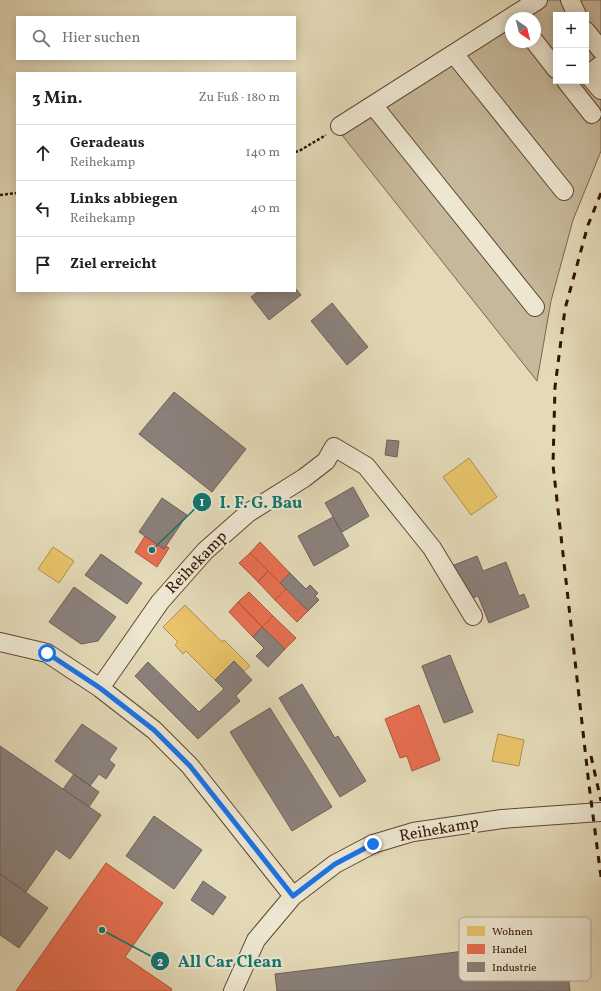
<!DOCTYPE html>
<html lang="de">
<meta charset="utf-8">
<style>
:root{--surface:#fff;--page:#f2f2f2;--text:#222;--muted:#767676;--line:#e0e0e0}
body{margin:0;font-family:Vollkorn,serif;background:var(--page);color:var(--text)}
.controls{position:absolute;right:12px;top:12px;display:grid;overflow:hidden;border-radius:0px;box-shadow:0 2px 10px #0003}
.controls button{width:36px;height:36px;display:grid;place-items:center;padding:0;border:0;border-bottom:1px solid var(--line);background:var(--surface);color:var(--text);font:20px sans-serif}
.compass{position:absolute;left:505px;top:12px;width:36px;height:36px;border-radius:50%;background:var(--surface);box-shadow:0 2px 10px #0003;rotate:145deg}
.stop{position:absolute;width:12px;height:12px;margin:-9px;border:3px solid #1a73e8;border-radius:50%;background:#fff}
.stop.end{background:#1a73e8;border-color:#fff;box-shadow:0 1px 4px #0008}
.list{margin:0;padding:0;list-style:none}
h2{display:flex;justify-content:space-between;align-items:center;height:52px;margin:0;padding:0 16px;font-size:17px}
h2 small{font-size:13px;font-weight:400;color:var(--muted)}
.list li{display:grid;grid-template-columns:26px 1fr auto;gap:12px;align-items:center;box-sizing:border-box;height:56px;padding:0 16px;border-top:1px solid var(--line)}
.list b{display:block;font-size:15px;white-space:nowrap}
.list p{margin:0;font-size:13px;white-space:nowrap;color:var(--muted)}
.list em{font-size:13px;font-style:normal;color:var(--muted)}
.icon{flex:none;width:22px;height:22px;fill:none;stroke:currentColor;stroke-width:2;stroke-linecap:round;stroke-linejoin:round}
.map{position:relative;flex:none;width:601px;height:991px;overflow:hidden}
.search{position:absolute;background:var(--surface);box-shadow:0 2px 10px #0003;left:16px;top:16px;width:280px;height:44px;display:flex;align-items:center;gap:10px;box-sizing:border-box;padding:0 14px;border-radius:0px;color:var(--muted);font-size:15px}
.panel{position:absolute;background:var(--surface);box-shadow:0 2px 10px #0003;left:16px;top:72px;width:280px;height:220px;border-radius:0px}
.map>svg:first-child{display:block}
.green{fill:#c6b89a;stroke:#7d6650;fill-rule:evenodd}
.homes{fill:#e9c46a;stroke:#b38f4c}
.shops{fill:#e76f51;stroke:#b1543a}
.industry{fill:#8a817c;stroke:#706059}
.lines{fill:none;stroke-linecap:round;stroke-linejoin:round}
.minor-casing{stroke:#604632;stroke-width:20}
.path{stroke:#341406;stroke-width:2.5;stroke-dasharray:3 2;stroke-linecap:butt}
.minor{stroke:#ede7d1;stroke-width:18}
.rail{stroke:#341406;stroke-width:3;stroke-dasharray:7 7;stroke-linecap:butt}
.route{stroke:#1a73e8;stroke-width:5}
.labels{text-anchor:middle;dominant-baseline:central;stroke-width:4;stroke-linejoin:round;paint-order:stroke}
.street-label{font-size:16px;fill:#341406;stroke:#ede7d1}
.key{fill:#ede7d1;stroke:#b6a894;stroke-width:1}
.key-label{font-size:11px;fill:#341406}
.leader{fill:none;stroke:#0f766e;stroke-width:1.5}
.callout-dot{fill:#0f766e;stroke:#ede7d1;stroke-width:1.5}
.mark-label{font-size:12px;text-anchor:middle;font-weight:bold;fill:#fff}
.callout-label{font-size:17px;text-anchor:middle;font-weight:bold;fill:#0f766e;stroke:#ede7d1;stroke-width:4;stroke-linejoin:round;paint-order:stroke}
</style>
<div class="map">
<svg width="601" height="991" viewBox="0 0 601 991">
<rect width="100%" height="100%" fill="#e4dab8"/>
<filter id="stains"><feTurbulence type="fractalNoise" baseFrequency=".005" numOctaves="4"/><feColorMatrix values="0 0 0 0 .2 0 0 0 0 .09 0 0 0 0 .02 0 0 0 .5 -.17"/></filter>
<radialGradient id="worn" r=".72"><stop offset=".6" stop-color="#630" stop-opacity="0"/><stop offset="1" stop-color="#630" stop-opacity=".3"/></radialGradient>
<path class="green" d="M531 0H601V151L573 220 551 301 537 381 334 125ZM556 15H586V81H556ZM511 18H535V42H511Z"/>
<path class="homes" d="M469 458 497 497 471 515 443 477Z
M53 547 74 561 59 583 38 569Z
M185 605 222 642 224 640 250 666 244 671 234 661 215 680 186 651 183 654 175 645 178 642 163 627Z
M498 734 524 740 519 766 492 761Z"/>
<path class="shops" d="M145 536 164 549 166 546 169 548 157 567 135 552Z
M260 542 290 573 280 583 250 553Z
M250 553 268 571 258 582 239 563Z
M268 571 286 589 275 600 258 582Z
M286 589 308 611 297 622 275 600Z
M249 592 273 616 262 627 238 602Z
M238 602 262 627 253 637 229 612Z
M273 616 296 638 285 649 262 627Z
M419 705 440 760 412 771 407 756 400 758 385 719Z
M106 863 163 903 125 957 172 989 171 991H16Z"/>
<path class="industry" d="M295 288 301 295 269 320 251 297 259 291H295Z
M332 303 368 347 347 365 311 321Z
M174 392 246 449 212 492 139 434Z
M387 440 399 441 397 457 385 455Z
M353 487 369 516 342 532 325 503Z
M162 498 187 515 164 549 139 532Z
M333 517 349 546 314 566 298 536Z
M101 554 142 583 127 604 85 575Z
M477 556 483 571 506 562 519 596 524 594 529 607 489 623 478 596 468 600 454 565Z
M290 573 306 589 310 585 318 593 315 596 319 600 308 611 280 583Z
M74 587 116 617 98 641 81 644 49 622Z
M262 627 285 649 268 667 256 656 264 648 253 637Z
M450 655 473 712 444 723 422 666Z
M234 661 252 680 236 696 240 701 198 739 135 676 148 662 199 712 224 689 215 680Z
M302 684 335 738 338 736 366 781 340 797 279 698Z
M270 708 332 807 292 831 230 732Z
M82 724 117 748 109 760 115 765 106 779 99 774 90 786 55 761Z
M0 746 101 815 70 859 56 849 26 892 0 874Z
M74 774 99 792 89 807 63 789Z
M154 816 202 850 174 889 126 856Z
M0 874 48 908 19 948 0 935Z
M203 881 226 897 213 915 191 900Z
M564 939 570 991H277L275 974Z"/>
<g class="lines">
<g class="minor-casing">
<path id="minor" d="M570 0 577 15
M586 31 601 50
M535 42 556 69
M454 54 564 191
M601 65 588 75 601 90
M566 81 592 114
M373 105 535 307
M340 126 538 0
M0 642 47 653 100 688 154 730 190 766 293 896
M100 688 160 602 205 551 248 513 304 478 326 461 334 447 366 466 432 548 473 616
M233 991 256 940 293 896 335 864 373 844 413 832 502 819 601 812"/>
</g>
<path class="path" d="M295 152 299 151 326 135
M0 195 17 193"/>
<use href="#minor" class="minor"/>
<path class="rail" d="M601 193 588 225 565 309 555 387 553 465 589 785 601 877
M591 756 601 801"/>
</g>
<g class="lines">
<path class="route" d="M47 653 100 688 154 730 190 766 293 896 335 864 373 844"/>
</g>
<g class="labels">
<g class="street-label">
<text transform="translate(197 563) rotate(-46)">Reihekamp</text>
<text transform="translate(439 830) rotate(-10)">Reihekamp</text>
</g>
</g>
<rect x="459" y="917" width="132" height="64" rx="6" class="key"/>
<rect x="467" y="926" width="18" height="10" fill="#e9c46a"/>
<rect x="467" y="944" width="18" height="10" fill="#e76f51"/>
<rect x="467" y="962" width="18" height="10" fill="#8a817c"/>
<g class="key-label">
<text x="492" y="935">Wohnen</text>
<text x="492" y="953">Handel</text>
<text x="492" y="971">Industrie</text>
</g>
<path class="leader" d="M152 550L202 502M102 930L160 961"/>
<g class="callout-dot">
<circle cx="152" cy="550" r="4"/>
<circle cx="102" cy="930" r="4"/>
<circle cx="202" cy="502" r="10"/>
<circle cx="160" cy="961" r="10"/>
</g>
<g class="mark-label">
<text x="202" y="506">1</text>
<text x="160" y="966">2</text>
</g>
<g class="callout-label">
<text x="261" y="508">I. F. G. Bau</text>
<text x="230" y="967">All Car Clean</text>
</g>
<rect width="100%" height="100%" filter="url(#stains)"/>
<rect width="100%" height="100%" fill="url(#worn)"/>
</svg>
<div class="controls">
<button>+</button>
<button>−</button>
</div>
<svg class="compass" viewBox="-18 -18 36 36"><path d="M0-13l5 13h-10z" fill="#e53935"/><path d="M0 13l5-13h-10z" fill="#767676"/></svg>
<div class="stop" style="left:47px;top:653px"></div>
<div class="stop end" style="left:373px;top:844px"></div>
<div class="search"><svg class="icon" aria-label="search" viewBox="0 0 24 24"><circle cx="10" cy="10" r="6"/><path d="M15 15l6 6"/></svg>Hier suchen</div>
<section class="panel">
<h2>3 Min.<small>Zu Fuß · 180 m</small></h2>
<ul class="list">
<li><svg class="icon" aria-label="ahead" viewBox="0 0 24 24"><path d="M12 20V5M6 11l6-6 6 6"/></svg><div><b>Geradeaus</b><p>Reihekamp</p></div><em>140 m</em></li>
<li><svg class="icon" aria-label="left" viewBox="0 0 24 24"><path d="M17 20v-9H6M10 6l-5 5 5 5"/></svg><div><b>Links abbiegen</b><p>Reihekamp</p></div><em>40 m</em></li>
<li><svg class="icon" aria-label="arrive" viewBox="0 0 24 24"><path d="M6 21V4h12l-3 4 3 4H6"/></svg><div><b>Ziel erreicht</b></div></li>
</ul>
</section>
</div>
